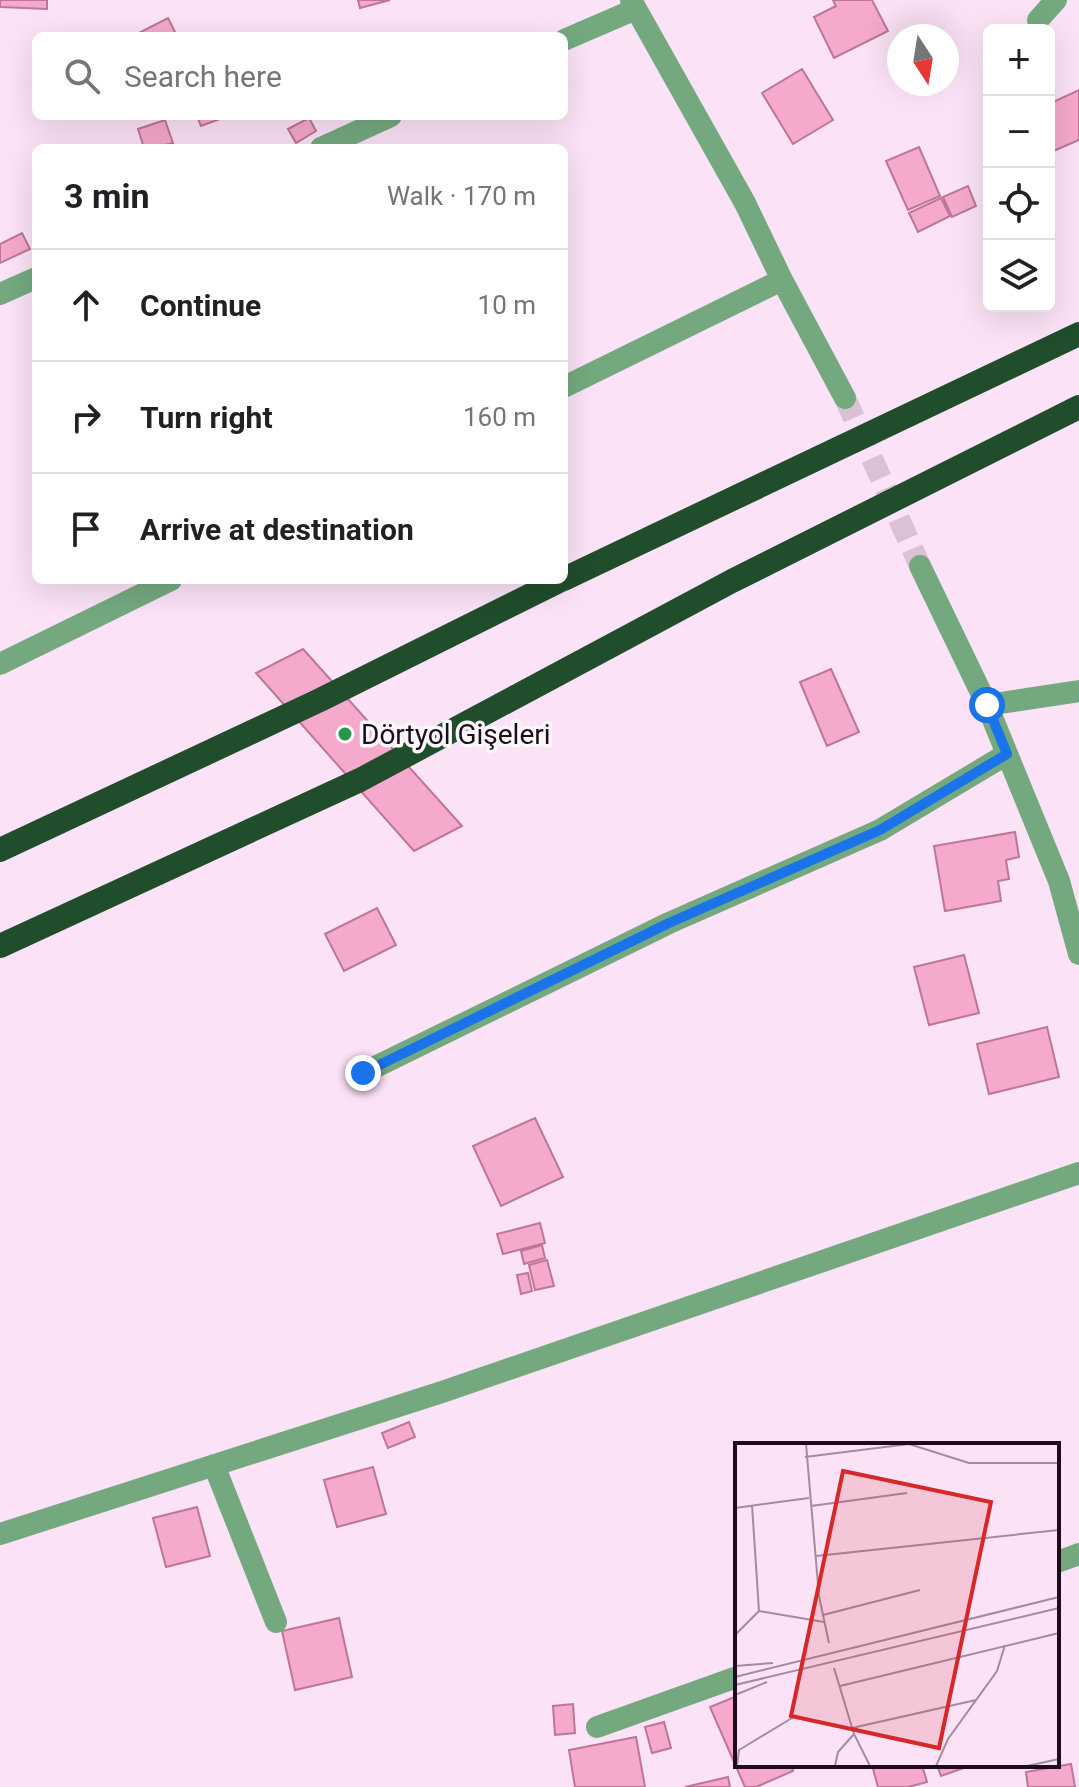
<!DOCTYPE html>
<meta charset="utf-8">
<style>
:root{--surface:#fff;--page:#f2f2f2;--text:#202124;--muted:#757577;--line:#e0e0e0}
body{margin:0;font-family:Roboto,sans-serif;background:var(--page);color:var(--text)}
.controls{position:absolute;right:24px;top:24px;display:grid;overflow:hidden;border-radius:12px;box-shadow:0 8px 32px #0002}
.controls button{width:72px;height:72px;display:grid;place-items:center;padding:0;border:0;border-bottom:2px solid var(--line);background:var(--surface);color:var(--text);font:40px sans-serif}
.compass{position:absolute;left:887px;top:24px;width:72px;height:72px;border-radius:50%;background:var(--surface);box-shadow:0 8px 32px #0002;rotate:168deg}
.stop{position:absolute;width:24px;height:24px;margin:-18px;border:6px solid #1a73e8;border-radius:50%;background:#fff}
.stop.end{background:#1a73e8;border-color:#fff;box-shadow:0 2px 8px #0008}
.list{margin:0;padding:0;list-style:none}
h2{display:flex;justify-content:space-between;align-items:center;height:104px;margin:0;padding:0 32px;font-size:34px}
h2 small{font-size:26px;font-weight:400;color:var(--muted)}
.list li{display:grid;grid-template-columns:52px 1fr auto;gap:24px;align-items:center;box-sizing:border-box;height:112px;padding:0 32px;border-top:2px solid var(--line)}
.list b{display:block;font-size:30px;white-space:nowrap}
.list em{font-size:26px;font-style:normal;color:var(--muted)}
.icon{flex:none;width:44px;height:44px;fill:none;stroke:currentColor;stroke-width:2;stroke-linecap:round;stroke-linejoin:round}
.map{position:relative;flex:none;width:1079px;height:1787px;overflow:hidden}
.search{position:absolute;background:var(--surface);box-shadow:0 8px 32px #0002;left:32px;top:32px;width:536px;height:88px;display:flex;align-items:center;gap:20px;box-sizing:border-box;padding:0 28px;border-radius:12px;color:var(--muted);font-size:30px}
.panel{position:absolute;background:var(--surface);box-shadow:0 8px 32px #0002;left:32px;top:144px;width:536px;height:440px;border-radius:12px}
.map>svg:first-child{display:block}
.building{fill:#f5a9cc;stroke:#bd7697;stroke-width:2}
.lines{fill:none;stroke-linecap:round;stroke-linejoin:round}
.minor-tunnel{stroke:#dac2d6;stroke-width:22;stroke-dasharray:22 11;stroke-linecap:butt}
.minor{stroke:#74a97f;stroke-width:22}
.motorway{stroke:#204d2c;stroke-width:24}
.route{stroke:#1a73e8;stroke-width:10}
.poi-dot{fill:#28954d;stroke:#f8f8f8;stroke-width:3}
.labels{text-anchor:middle;dominant-baseline:central;stroke-width:7;stroke-linejoin:round;paint-order:stroke}
.poi-label{font-size:28px;fill:#200b1e;stroke:#f8f8f8;text-anchor:start}
.inset-road{fill:none;stroke:#a38ca0;stroke-width:2}
.view{fill:#d62828;fill-opacity:0.15;stroke:#d62828;stroke-width:4}
.inset-edge{fill:none;stroke:#200b1e;stroke-width:4}
</style>
<div class="map">
<svg width="1079" height="1787" viewBox="0 0 1079 1787">
<rect width="100%" height="100%" fill="#fbe2f7"/>
<path class="building" d="M0 0H47V9L0 7Z
M358 0H390L360 8Z
M833 0H872L888 31 834 58 814 17 836 6Z
M168 18 177 36H133Z
M802 69 833 120 793 144 762 93Z
M1079 90V140L1049 153V104Z
M197 116H228L201 126Z
M309 118 316 131 296 143 288 129Z
M165 120 173 143 155 148H144L138 129Z
M919 147 940 196 908 210 886 161Z
M968 186 976 206 952 217 943 197Z
M941 198 950 216 918 232 909 213Z
M22 233 30 249 0 263V244Z
M303 649 462 826 414 851 256 673Z
M831 669 859 732 827 746 800 682Z
M1015 832 1019 857 1006 860 1009 879 998 881 1001 901 945 911 934 846Z
M377 908 396 945 344 971 325 934Z
M964 955 979 1013 929 1025 914 967Z
M1047 1027 1059 1077 989 1094 977 1044Z
M535 1118 563 1177 501 1206 473 1146Z
M540 1223 545 1243 503 1254 497 1234Z
M542 1245 545 1258 524 1264 521 1251Z
M547 1260 554 1286 535 1290 529 1265Z
M528 1273 532 1291 521 1294 517 1275Z
M409 1422 415 1437 388 1448 382 1433Z
M373 1467 386 1514 337 1527 324 1480Z
M197 1507 210 1556 166 1567 153 1518Z
M339 1618 352 1677 295 1690 282 1631Z
M737 1696V1765H791L793 1771 756 1787H745L710 1707Z
M573 1704 575 1733 555 1735 553 1706Z
M664 1722 671 1748 652 1753 645 1727Z
M636 1737 645 1787H575L569 1750Z
M1071 1764 1075 1787H1028L1026 1772Z
M872 1765H922L927 1782 908 1787H878Z
M937 1765H972L941 1776Z
M728 1777 730 1787H685Z"/>
<g class="lines">
<path class="minor-tunnel" d="M845 398 920 566"/>
<path class="minor" d="M631 0 745 203 782 280 845 398
M1038 20 1056 0
M564 40 636 9
M321 148 391 116
M0 294 36 278
M564 387 782 280
M920 566 987 705 1059 881 1079 954
M0 664 171 580
M987 705 1079 691
M363 1073 669 923 880 830 1007 754
M214 1465 276 1622
M0 1534 442 1392 1079 1173
M1057 1562 1079 1554
M597 1727 737 1677"/>
<path class="motorway" d="M564 579 1079 334
M0 850 320 700 561 580
M0 946 360 780 732 581 1079 407"/>
</g>
<g class="lines">
<path class="route" d="M363 1073 669 923 880 830 1007 754 987 705"/>
</g>
<circle class="poi-dot" cx="345" cy="734" r="8"/>
<g class="labels">
<g class="poi-label">
<text x="361" y="734">Dörtyol Gişeleri</text>
</g>
</g>
<g transform="translate(735 1443)">
<rect width="324" height="324" fill="#fbe2f7"/>
<path class="inset-road" d="M71 1 84 153 94 200M70 14 174 1 234 20H324M76 63 172 50M0 65 74 55M81 113 324 87M24 168 89 179M88 172 185 147M0 192 24 168 17 62M0 223 38 220M99 225 119 291 135 323M0 234 324 154M0 242 324 165M105 243 324 190M0 252 32 239M117 285 241 257M2 323 4 307 62 272M100 323 103 309 119 291M201 323 213 296 262 228 270 202M292 323 324 316"/>
<path class="view" d="M108 28 256 59 204 305 56 273Z"/>
<rect width="324" height="324" class="inset-edge"/>
</g>
</svg>
<div class="controls">
<button>+</button>
<button>−</button>
<button><svg class="icon" aria-label="locate" viewBox="0 0 24 24"><circle cx="12" cy="12" r="6"/><path d="M12 2v4M12 18v4M2 12h4M18 12h4"/></svg></button>
<button><svg class="icon" aria-label="layers" viewBox="0 0 24 24"><path d="M12 4l9 5-9 5-9-5zM3 14l9 5 9-5"/></svg></button>
</div>
<svg class="compass" viewBox="-18 -18 36 36"><path d="M0-13l5 13h-10z" fill="#e53935"/><path d="M0 13l5-13h-10z" fill="#757577"/></svg>
<div class="stop" style="left:987px;top:705px"></div>
<div class="stop end" style="left:363px;top:1073px"></div>
<div class="search"><svg class="icon" aria-label="search" viewBox="0 0 24 24"><circle cx="10" cy="10" r="6"/><path d="M15 15l6 6"/></svg>Search here</div>
<section class="panel">
<h2>3 min<small>Walk · 170 m</small></h2>
<ul class="list">
<li><svg class="icon" aria-label="ahead" viewBox="0 0 24 24"><path d="M12 20V5M6 11l6-6 6 6"/></svg><div><b>Continue</b></div><em>10 m</em></li>
<li><svg class="icon" aria-label="right" viewBox="0 0 24 24"><path d="M7 20v-9h11M14 6l5 5-5 5"/></svg><div><b>Turn right</b></div><em>160 m</em></li>
<li><svg class="icon" aria-label="arrive" viewBox="0 0 24 24"><path d="M6 21V4h12l-3 4 3 4H6"/></svg><div><b>Arrive at destination</b></div></li>
</ul>
</section>
</div>
